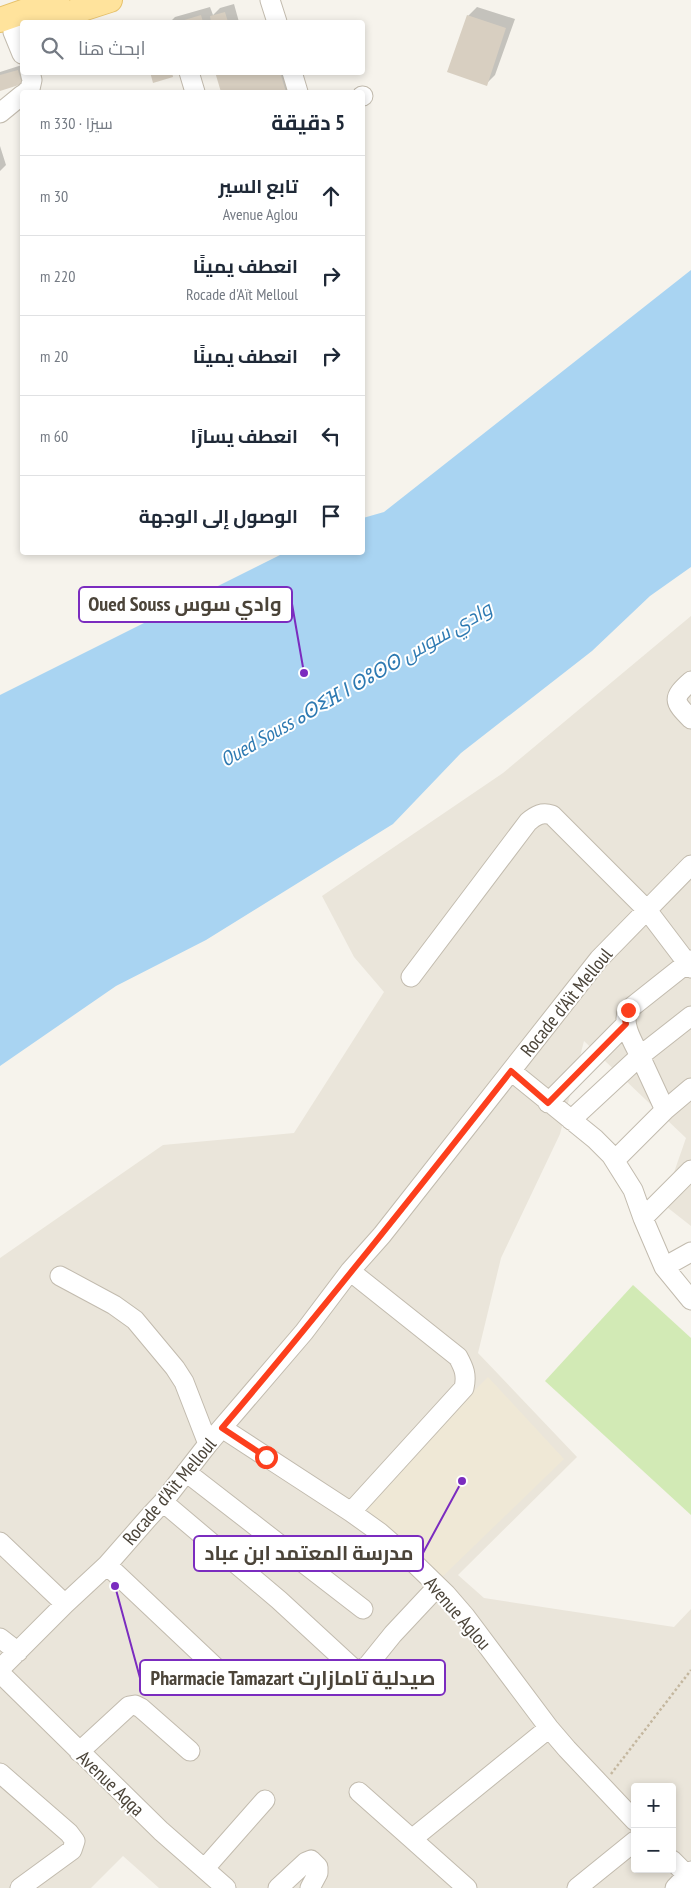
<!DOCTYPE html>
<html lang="ar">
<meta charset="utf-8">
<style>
:root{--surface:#fff;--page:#f2f2f3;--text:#1f2937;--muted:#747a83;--line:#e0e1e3}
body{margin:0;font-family:"PT Sans Narrow",Cairo,"Noto Sans Tifinagh",sans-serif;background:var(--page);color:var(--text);direction:rtl}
.controls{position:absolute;right:15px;bottom:15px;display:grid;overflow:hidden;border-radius:5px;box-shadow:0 2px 8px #0003}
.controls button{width:45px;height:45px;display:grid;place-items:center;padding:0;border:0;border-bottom:1px solid var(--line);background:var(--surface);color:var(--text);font:25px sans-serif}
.stop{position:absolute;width:15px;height:15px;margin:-11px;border:4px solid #fc3f1d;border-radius:50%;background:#fff}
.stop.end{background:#fc3f1d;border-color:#fff;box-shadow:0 1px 5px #0008}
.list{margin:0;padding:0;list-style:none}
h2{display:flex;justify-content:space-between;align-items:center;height:65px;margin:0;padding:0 20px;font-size:21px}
h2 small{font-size:16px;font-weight:400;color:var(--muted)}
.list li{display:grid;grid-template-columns:32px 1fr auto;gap:15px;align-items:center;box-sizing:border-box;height:80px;padding:0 20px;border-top:1px solid var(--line)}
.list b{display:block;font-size:19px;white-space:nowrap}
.list p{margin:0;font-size:16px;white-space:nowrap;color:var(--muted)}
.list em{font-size:16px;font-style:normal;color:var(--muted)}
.icon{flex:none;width:28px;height:28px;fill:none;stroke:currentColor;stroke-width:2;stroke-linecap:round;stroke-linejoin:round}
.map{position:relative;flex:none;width:691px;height:1888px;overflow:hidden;direction:ltr}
.search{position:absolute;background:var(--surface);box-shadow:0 2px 8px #0003;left:20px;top:20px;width:345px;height:55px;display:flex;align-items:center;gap:12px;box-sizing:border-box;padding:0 18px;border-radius:5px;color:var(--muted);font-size:19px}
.panel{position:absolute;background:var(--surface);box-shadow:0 2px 8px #0003;left:20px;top:90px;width:345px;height:465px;border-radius:5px;direction:rtl}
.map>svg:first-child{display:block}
.residential{fill:#eae5da;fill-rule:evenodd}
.education{fill:#efe8d6}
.green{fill:#d2eab5}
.water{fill:#a9d4f2}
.shadow{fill:#0003}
.building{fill:#d8cfc1}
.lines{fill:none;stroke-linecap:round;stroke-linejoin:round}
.minor-casing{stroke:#c2bbae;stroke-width:21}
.major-casing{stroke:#e6c16a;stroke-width:26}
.path{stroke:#c4b79f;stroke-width:2.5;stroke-dasharray:2.5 2.5;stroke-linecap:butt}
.minor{stroke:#fff;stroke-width:19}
.major{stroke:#ffe39c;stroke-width:24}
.route{stroke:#fc3f1d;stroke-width:6}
.labels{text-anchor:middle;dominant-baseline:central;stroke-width:4;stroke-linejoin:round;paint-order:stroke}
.street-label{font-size:19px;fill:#4b4439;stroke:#fff}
.water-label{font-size:20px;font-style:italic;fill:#2e7ab2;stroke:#fff}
.leader{fill:none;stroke:#7b2cbf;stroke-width:2}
.callout-dot{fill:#7b2cbf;stroke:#fff;stroke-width:2}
.callout{fill:#fff;stroke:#7b2cbf;stroke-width:2}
.callout-label{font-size:20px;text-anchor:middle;font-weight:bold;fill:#4b4439}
</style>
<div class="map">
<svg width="691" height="1888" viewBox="0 0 691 1888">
<rect width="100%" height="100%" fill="#f6f3ec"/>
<path class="residential" d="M691 616V1226L663 1204 686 1138 584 1041 560 1134 501 1258 478 1353 577 1457 458 1575 484 1598 674 1627 691 1609V1888H159L123 1856 91 1888H0V1258L163 1145 294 1133 384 992 354 957 322 896 503 773ZM635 1787H672V1869H635Z"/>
<path class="education" d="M488 1377 564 1459 441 1578 361 1504Z"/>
<path class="green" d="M633 1285 691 1338V1515L545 1381Z"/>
<path class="water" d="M691 270V567L650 596 592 651 461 753 393 824 206 940 116 986 0 1066V695L284 553 362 552 363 518 384 512Z"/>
<path class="shadow" d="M234 4 239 22H170L175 17 210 7 213 15 220 8Z
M477 7 515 19 495 75 486 84 468 16Z
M22 65V72L27 77 21 83 0 90V72Z
M216 72H295L300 92H222Z
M0 146 6 165 0 171Z"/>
<path class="building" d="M225 12 228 22H211L210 16Z
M201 15 203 22H178Z
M467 15 506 28 487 86 447 72Z
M18 70 22 84 0 91V75Z
M150 72H172L173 77 153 83Z
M215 72H280L286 92H221Z"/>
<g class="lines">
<g class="minor-casing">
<path id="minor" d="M270 0 277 22
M13 32 22 54
M189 72 195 92
M292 72 298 92
M26 92 30 89 32 80 30 72
M362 96H363
M0 113 22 95
M691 681C672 698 673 701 691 719
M411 977 528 822C536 815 542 812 552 815L647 910 691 968
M511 1071 595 1139 611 1155 633 1190 643 1218 664 1267 691 1300
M548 1103 626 1024
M665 1110 640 1056 691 1016
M571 1120 640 1056C634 1044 621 1024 628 1010L691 960
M615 1160 665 1110 691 1088
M643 1218 691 1170
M664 1267 691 1252
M350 1271 458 1357C464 1368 467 1375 464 1388L351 1512
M60 1276 114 1305 135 1320 175 1368 184 1382 208 1444
M222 1428 351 1512 379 1532 411 1560 446 1594 465 1616 549 1728 567 1749 635 1821
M186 1472 363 1609
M163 1502 279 1600 355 1670 362 1669 368 1665 393 1634 437 1587
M0 1542 65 1604
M107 1565 233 1684
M0 1638 18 1652
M0 1669 65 1604 107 1565 149 1517 163 1502 208 1444 304 1332 350 1271 382 1235 599 959 691 865
M0 1673 161 1831 226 1888
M79 1752 129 1706 135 1705 141 1708 190 1751
M0 1773 69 1833 75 1841 72 1850 20 1888
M359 1792 412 1839
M672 1860 691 1879
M205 1868 265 1800
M278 1888 306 1862 311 1860 318 1867V1873L310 1888
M467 1888 412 1839 549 1728
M577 1888 635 1841
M675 1888 691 1871"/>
</g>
<g class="major-casing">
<path id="major" d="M0 20 57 0
M42 22 110 0"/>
</g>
<path class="path" d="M611 1774 691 1670"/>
<use href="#minor" class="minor"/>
<use href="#major" class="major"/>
</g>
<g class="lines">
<path class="route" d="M266 1457 222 1428C321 1312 416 1192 511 1071L548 1103 626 1024 624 1016 628 1010"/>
</g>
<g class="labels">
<g class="street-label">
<text transform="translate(566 1002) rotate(-51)">Rocade d'Aït Melloul</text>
<text transform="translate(169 1491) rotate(-50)">Rocade d'Aït Melloul</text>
<text transform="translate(458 1613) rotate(49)">Avenue Aglou</text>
<text transform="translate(111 1783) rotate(44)">Avenue Aqqa</text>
</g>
<g class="water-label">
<text transform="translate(356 684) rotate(-30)">Oued Souss ⴰⵙⵉⴼ ⵏ ⵙⵓⵙⵙ وادي سوس</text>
</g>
</g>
<path class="leader" d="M304 673L292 604M462 1481L423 1553M115 1586L140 1678"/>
<g class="callout-dot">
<circle cx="304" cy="673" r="5"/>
<circle cx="462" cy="1481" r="5"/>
<circle cx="115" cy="1586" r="5"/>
</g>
<g class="callout">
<rect x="79" y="587" width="213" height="35" rx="5"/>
<rect x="194" y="1536" width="229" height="35" rx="5"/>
<rect x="140" y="1660" width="305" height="35" rx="5"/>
</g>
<g class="callout-label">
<text x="185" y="611">Oued Souss وادي سوس</text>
<text x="309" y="1560">مدرسة المعتمد ابن عباد</text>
<text x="293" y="1685">Pharmacie Tamazart صيدلية تامازارت</text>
</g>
</svg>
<div class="controls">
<button>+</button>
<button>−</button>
</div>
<div class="stop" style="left:266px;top:1457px"></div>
<div class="stop end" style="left:628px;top:1010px"></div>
<div class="search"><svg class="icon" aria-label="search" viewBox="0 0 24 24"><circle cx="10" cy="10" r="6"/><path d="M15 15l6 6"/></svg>ابحث هنا</div>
<section class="panel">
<h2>5 دقيقة<small>سيرًا · 330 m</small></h2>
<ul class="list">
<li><svg class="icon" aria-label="ahead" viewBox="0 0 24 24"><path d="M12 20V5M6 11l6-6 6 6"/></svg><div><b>تابع السير</b><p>Avenue Aglou</p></div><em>30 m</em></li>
<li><svg class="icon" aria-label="right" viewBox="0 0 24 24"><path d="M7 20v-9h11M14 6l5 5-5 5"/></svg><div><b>انعطف يمينًا</b><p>Rocade d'Aït Melloul</p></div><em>220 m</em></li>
<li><svg class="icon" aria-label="right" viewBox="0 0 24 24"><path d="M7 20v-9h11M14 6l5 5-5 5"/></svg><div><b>انعطف يمينًا</b></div><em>20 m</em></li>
<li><svg class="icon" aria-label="left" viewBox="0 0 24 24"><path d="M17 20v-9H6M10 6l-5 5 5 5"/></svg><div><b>انعطف يسارًا</b></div><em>60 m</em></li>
<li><svg class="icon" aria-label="arrive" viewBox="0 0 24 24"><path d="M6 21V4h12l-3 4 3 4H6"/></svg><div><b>الوصول إلى الوجهة</b></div></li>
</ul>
</section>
</div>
